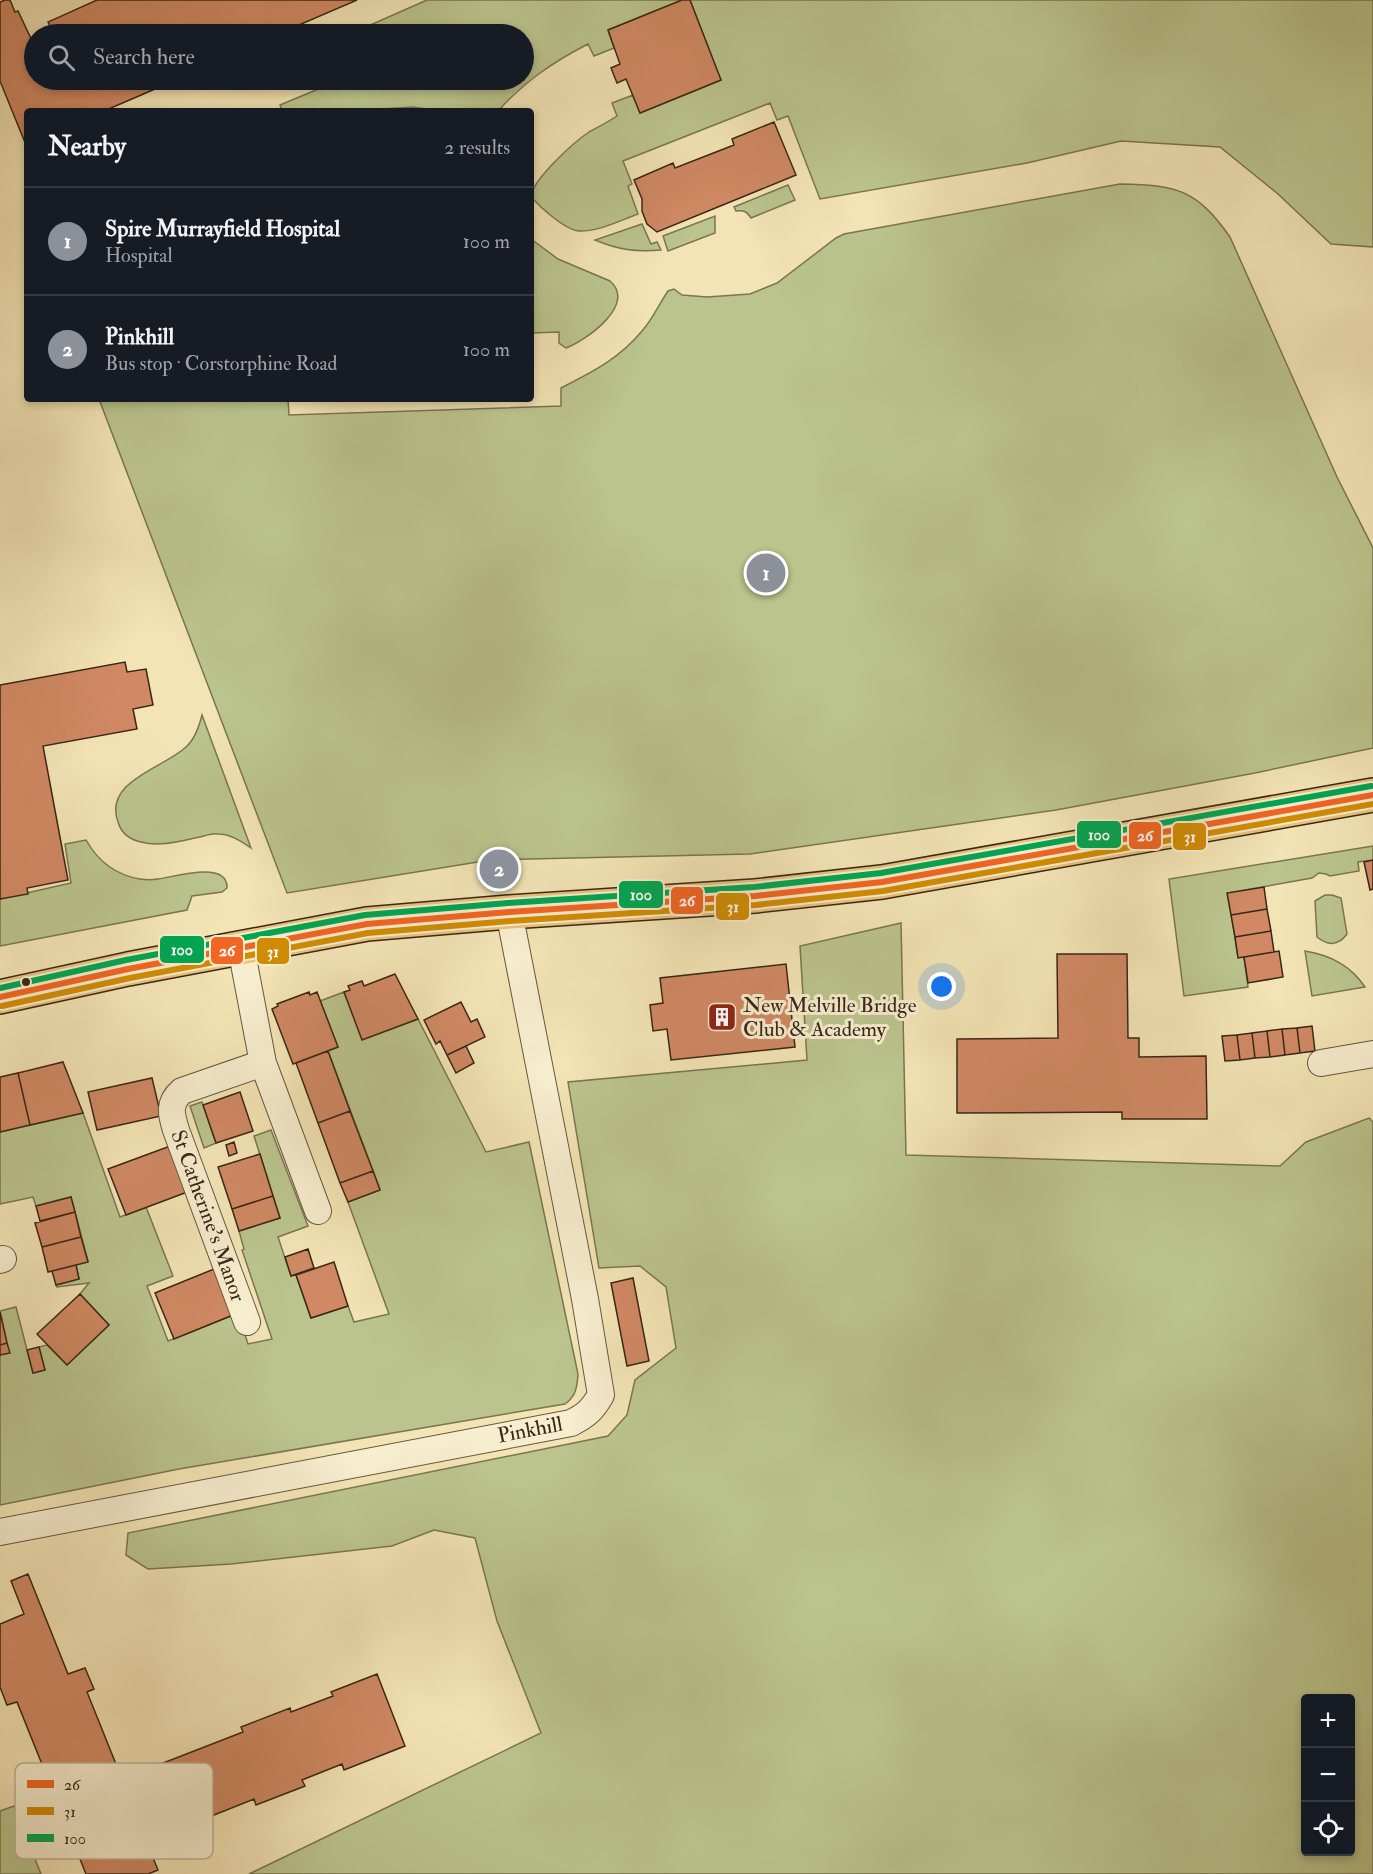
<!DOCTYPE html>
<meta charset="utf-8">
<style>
:root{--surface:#171b24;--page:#242831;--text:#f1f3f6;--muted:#9ea1a6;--line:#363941;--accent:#8c9099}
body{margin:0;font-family:"IM FELL Double Pica",serif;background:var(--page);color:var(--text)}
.controls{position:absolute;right:18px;bottom:18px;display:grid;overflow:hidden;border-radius:6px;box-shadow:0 3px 9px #0003}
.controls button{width:54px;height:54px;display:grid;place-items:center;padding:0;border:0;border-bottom:2px solid var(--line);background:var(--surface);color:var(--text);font:30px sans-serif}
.you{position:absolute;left:942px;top:987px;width:21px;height:21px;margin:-15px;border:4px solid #fff;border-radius:50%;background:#1a73e8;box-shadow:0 0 0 9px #1a73e833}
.badge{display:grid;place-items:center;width:39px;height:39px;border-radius:50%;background:var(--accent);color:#fff;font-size:20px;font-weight:700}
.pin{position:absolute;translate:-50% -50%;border:3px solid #fff;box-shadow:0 2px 6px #0006}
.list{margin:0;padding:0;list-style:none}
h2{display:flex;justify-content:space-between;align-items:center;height:78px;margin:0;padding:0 24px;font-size:26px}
h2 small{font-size:20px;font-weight:400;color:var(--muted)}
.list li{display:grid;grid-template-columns:39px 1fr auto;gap:18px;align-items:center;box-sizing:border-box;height:108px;padding:0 24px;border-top:2px solid var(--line)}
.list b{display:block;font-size:22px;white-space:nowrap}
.list p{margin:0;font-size:20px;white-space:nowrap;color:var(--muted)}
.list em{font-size:20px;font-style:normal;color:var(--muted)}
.icon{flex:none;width:33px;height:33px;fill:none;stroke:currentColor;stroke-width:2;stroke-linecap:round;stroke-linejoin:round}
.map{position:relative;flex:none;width:1373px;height:1874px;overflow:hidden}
.search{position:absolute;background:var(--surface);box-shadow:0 3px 9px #0003;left:24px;top:24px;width:510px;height:66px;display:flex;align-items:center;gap:15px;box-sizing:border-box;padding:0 21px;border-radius:33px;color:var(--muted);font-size:22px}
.panel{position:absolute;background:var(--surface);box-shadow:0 3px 9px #0003;left:24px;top:108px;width:510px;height:294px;border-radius:6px}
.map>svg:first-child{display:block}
.green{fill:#bbc48d;stroke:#7a7552;stroke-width:1.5;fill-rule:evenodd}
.building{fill:#d08964;stroke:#382616;stroke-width:1.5}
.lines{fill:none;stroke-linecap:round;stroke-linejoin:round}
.minor-casing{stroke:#67563e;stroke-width:28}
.primary-casing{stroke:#382616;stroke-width:36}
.minor{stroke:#f7edcf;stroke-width:26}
.primary{stroke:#eac27a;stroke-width:33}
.bus-1-casing{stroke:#f7edcf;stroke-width:10}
.bus-2-casing{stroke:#f7edcf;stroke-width:10}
.bus-3-casing{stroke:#f7edcf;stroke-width:10}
.bus-1{stroke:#f26522;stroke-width:6}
.bus-2{stroke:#d18c04;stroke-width:6}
.bus-3{stroke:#00a651;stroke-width:6}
.bus-dot{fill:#382616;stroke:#f7edcf;stroke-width:2}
.labels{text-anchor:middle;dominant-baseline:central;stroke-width:6;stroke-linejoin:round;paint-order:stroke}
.poi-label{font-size:21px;fill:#382616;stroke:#f7edcf;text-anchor:start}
.street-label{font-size:21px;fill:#382616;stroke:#f7edcf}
.key{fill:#f7edcf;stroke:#beb198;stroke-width:1.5}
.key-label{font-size:16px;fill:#382616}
.line-badge{stroke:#f7edcf;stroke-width:2}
.badge-label{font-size:16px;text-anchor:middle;font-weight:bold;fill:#fff}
</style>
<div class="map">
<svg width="1373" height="1874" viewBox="0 0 1373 1874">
<rect width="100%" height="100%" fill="#f3e4b5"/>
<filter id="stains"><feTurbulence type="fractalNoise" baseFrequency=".00333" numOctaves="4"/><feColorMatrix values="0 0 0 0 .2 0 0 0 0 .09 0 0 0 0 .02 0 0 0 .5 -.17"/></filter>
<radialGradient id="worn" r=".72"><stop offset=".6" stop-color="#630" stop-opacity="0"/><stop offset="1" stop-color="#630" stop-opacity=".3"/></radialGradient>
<path class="green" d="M427 0H682L608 30 614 48 594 56 588 44C553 62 525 81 498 111H440L413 107 351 111H282L280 105 340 80H524V34H350Z
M690 0H1373V247L1331 244 1278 194 1220 147 1121 141 1027 163 820 199 788 116 777 120 770 103 623 161 632 184 628 186 638 214C619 221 598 232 578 231 564 229 540 207 531 197 531 181 574 142 589 132 598 127 608 122 617 116L612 103 633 95 640 113 721 80Z
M1120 184C1177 185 1196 189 1230 237L1337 477 1373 548V748L1255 773 1056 810 750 854 490 860 287 893 99 399H288L289 415 561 406V388C592 372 619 359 642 331 653 319 659 304 668 291L674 289 682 295 707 297 750 294 777 283 836 238 844 234Z
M788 185 795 200 751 218C747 211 743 210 736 211L734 207Z
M715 216V233L668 251 663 236Z
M642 224 651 244 657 242 661 250C635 252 619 250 595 240Z
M531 239 558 259 610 281C637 304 587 340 566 348L559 343V332L531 333Z
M202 715 251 848C241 841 230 834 218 834 212 833 205 836 200 837 180 841 160 847 141 842 130 840 121 833 118 822 103 781 164 768 186 747 195 739 199 727 202 715Z
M86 840C98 861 115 875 140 879 146 880 153 880 158 879 174 877 228 860 227 888L222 892 192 896 187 910 0 946V899L71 883 65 844Z
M1373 846V860L1358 862 1359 871 1330 876 1326 874 1319 873 1312 878 1228 893 1238 957H1244L1248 987 1184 996 1169 879Z
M1325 895H1332L1341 898 1347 934C1338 946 1328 946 1317 937L1315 901Z
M901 923 906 1155 1280 1166 1306 1142 1369 1118 1373 1122V1874H249L541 1733 497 1621 475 1538 434 1530 392 1546 231 1564 148 1569 126 1555 128 1533 608 1436 627 1415 635 1380 676 1348 666 1287 640 1266 599 1268 568 1082 807 1060 800 946ZM1306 1698H1350V1852H1306Z
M1305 951C1331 955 1351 966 1365 987L1312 996Z
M344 992 362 1039 418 1019 486 1152 529 1142 578 1374C577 1388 576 1396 565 1404L179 1469 0 1505V1355L9 1353 0 1311 16 1307 33 1373 45 1370 39 1347 47 1345 67 1365 109 1325 80 1294 89 1283 57 1287 56 1285 79 1279 76 1265 88 1261 71 1197 36 1206 33 1197 0 1204V1132L83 1113 120 1217 146 1207 173 1276 147 1286 168 1341 238 1313 248 1344 272 1339 242 1250 244 1249 239 1231 280 1218 254 1136 271 1130 308 1226 278 1237 291 1276 296 1275 311 1318 348 1306 354 1322 389 1314 348 1202 380 1189 328 1051 338 1047 320 1001Z
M202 1102 216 1143 204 1148 190 1106Z
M14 1806 41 1874H0V1811Z"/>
<path class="building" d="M5 0H10L15 12 18 11 34 45V80H176L104 111H27L26 145 0 81V2Z
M97 0H357L278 34H54L48 22Z
M682 0H690L721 80 640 113 626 79 617 83 611 68 620 64 608 30Z
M774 122 796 175 657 232 647 224 642 211V199L634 180 673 163 675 168 734 145 732 139Z
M125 662 127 672 146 669 153 705 133 709 137 729 43 746 68 880 27 888 28 894 0 899V685Z
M1373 860V889L1370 890 1364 862Z
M1264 887 1267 909 1231 915 1227 893Z
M1267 909 1271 931 1235 937 1231 915Z
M1271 931 1274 952 1238 958 1235 937Z
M1279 951 1283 977 1248 983 1244 957Z
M1057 954H1127L1128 1038H1139V1057L1206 1056 1207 1119H1122V1112L957 1113V1039L1058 1038Z
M786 964 795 1047 671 1060 667 1029 653 1031 650 1005 663 1003 660 978Z
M395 974 418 1019 362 1040 344 992 350 990 348 986 362 981 364 986Z
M309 992 310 995 317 992 338 1047 293 1064 272 1009 278 1006 277 1004Z
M461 1002 471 1022 477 1019 485 1037 447 1055 440 1041 436 1044 424 1020Z
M1312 1026 1315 1051 1300 1053 1297 1028Z
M1297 1028 1300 1053 1285 1055 1282 1029Z
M1282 1029 1285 1055 1270 1057 1267 1031Z
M1267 1031 1270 1057 1255 1058 1252 1033Z
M1252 1033 1255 1058 1240 1060 1237 1035Z
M1237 1035 1240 1060 1225 1061 1222 1036Z
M466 1046 474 1063 456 1073 447 1055Z
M328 1051 350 1111 318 1123 296 1063Z
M63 1062 83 1113 30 1125 18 1073Z
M18 1073 30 1125 0 1132V1077Z
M152 1078 161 1116 97 1130 88 1092Z
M240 1092 253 1131 216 1143 203 1105Z
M350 1111 373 1171 340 1183 318 1123Z
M234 1142 237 1153 229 1156 226 1145Z
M173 1145 190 1191 126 1215 108 1169Z
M260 1154 273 1196 232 1209 218 1167Z
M373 1171 380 1190 348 1202 340 1183Z
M273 1196 280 1218 239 1231 232 1209Z
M71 1197 75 1212 40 1221 36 1206Z
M75 1212 81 1237 42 1247 35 1223Z
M81 1237 88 1262 48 1272 42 1247Z
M308 1249 314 1268 291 1276 285 1257Z
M334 1262 348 1306 311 1318 296 1275Z
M76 1265 79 1279 56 1285 52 1271Z
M219 1267 238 1313 174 1339 155 1293Z
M633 1278 649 1361 627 1366 611 1283Z
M80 1294 109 1325 67 1365 37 1334Z
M0 1312 7 1343 0 1345Z
M7 1343 10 1353 0 1355V1345Z
M39 1347 45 1370 33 1373 27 1350Z
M28 1574 68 1674 85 1668 94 1689 87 1692 122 1779 243 1732 241 1727 290 1708 291 1712 333 1696 331 1692 377 1674 405 1746 344 1770 342 1764 302 1780 305 1786 256 1805 254 1799 184 1827 187 1833 149 1848 158 1870 148 1874H86L17 1702 7 1705 0 1687V1624L24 1614 11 1581Z"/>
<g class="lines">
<g class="minor-casing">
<path id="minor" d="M241 948 263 1063 318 1211
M1321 1063 1373 1054
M0 1260 3 1259
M247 1322 176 1130C171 1114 168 1103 182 1091L263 1063
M0 1532 571 1423C587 1415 592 1410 601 1395L585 1299 509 912"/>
</g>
<g class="primary-casing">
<path id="primary" d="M0 997 128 969 367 924 509 912 755 896 882 882 1373 795"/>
</g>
<use href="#minor" class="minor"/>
<use href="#primary" class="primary"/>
<g class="bus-1-casing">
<path id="bus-1" d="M0 997 128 969 367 924 509 912 755 896 882 882 1373 795"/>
</g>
<g class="bus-2-casing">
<path id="bus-2" d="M2 1006 130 978 368 933 510 921 756 905 883 891 1373 804"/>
</g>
<g class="bus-3-casing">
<path id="bus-3" d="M0 988 126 960 365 915 508 903 754 887 881 873 1371 786"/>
</g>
<use href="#bus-1" class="bus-1"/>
<use href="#bus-2" class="bus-2"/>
<use href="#bus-3" class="bus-3"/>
</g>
<defs>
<g id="building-square" transform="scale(1.5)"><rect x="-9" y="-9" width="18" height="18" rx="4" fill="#8f2418" stroke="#f7edcf"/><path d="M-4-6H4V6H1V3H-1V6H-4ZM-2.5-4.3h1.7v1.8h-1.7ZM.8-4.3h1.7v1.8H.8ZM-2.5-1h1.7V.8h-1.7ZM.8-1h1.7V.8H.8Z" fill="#fff"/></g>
</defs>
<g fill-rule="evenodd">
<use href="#building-square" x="722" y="1017"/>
</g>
<circle class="bus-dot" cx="26" cy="982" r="5"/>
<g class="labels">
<g class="poi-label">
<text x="743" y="1005">New Melville Bridge<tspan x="743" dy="24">Club &amp; Academy</tspan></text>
</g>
<g class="street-label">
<text transform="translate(208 1216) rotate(70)">St Catherine's Manor</text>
<text transform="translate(530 1430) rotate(-11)">Pinkhill</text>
</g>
</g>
<rect x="15" y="1763" width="198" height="96" rx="9" class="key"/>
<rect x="27" y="1780" width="27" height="8" fill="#f26522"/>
<rect x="27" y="1807" width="27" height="8" fill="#d18c04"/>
<rect x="27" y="1834" width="27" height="8" fill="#00a651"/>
<g class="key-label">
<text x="64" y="1790">26</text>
<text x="64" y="1817">31</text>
<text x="64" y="1844">100</text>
</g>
<g class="line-badge">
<rect x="1076" y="820" width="46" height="29" rx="6" fill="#00a651"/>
<rect x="1128" y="821" width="34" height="29" rx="6" fill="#f26522"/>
<rect x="1172" y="822" width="35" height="29" rx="6" fill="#d18c04"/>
<rect x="618" y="880" width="46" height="29" rx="6" fill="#00a651"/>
<rect x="670" y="886" width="34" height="29" rx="6" fill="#f26522"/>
<rect x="715" y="892" width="35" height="29" rx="6" fill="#d18c04"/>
<rect x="159" y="935" width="46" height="29" rx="6" fill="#00a651"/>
<rect x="210" y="936" width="34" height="29" rx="6" fill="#f26522"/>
<rect x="256" y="937" width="34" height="28" rx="6" fill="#d18c04"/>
</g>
<g class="badge-label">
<text x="1099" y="840">100</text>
<text x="1145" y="841">26</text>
<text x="1190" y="842">31</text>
<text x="641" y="900">100</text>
<text x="687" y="906">26</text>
<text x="733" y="912">31</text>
<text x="182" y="955">100</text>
<text x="227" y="956">26</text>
<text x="273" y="957">31</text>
</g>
<rect width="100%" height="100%" filter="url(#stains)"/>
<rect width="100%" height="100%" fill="url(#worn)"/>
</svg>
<div class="controls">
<button>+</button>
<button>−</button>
<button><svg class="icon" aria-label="locate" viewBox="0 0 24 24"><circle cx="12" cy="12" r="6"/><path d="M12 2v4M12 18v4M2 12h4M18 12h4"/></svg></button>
</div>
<div class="you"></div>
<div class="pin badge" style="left:766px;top:573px">1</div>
<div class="pin badge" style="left:499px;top:869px">2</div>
<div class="search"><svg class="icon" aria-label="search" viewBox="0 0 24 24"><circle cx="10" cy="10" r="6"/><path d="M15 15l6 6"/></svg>Search here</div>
<section class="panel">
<h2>Nearby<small>2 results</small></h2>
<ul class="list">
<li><span class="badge">1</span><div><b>Spire Murrayfield Hospital</b><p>Hospital</p></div><em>100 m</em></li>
<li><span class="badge">2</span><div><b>Pinkhill</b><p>Bus stop · Corstorphine Road</p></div><em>100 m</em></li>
</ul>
</section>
</div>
